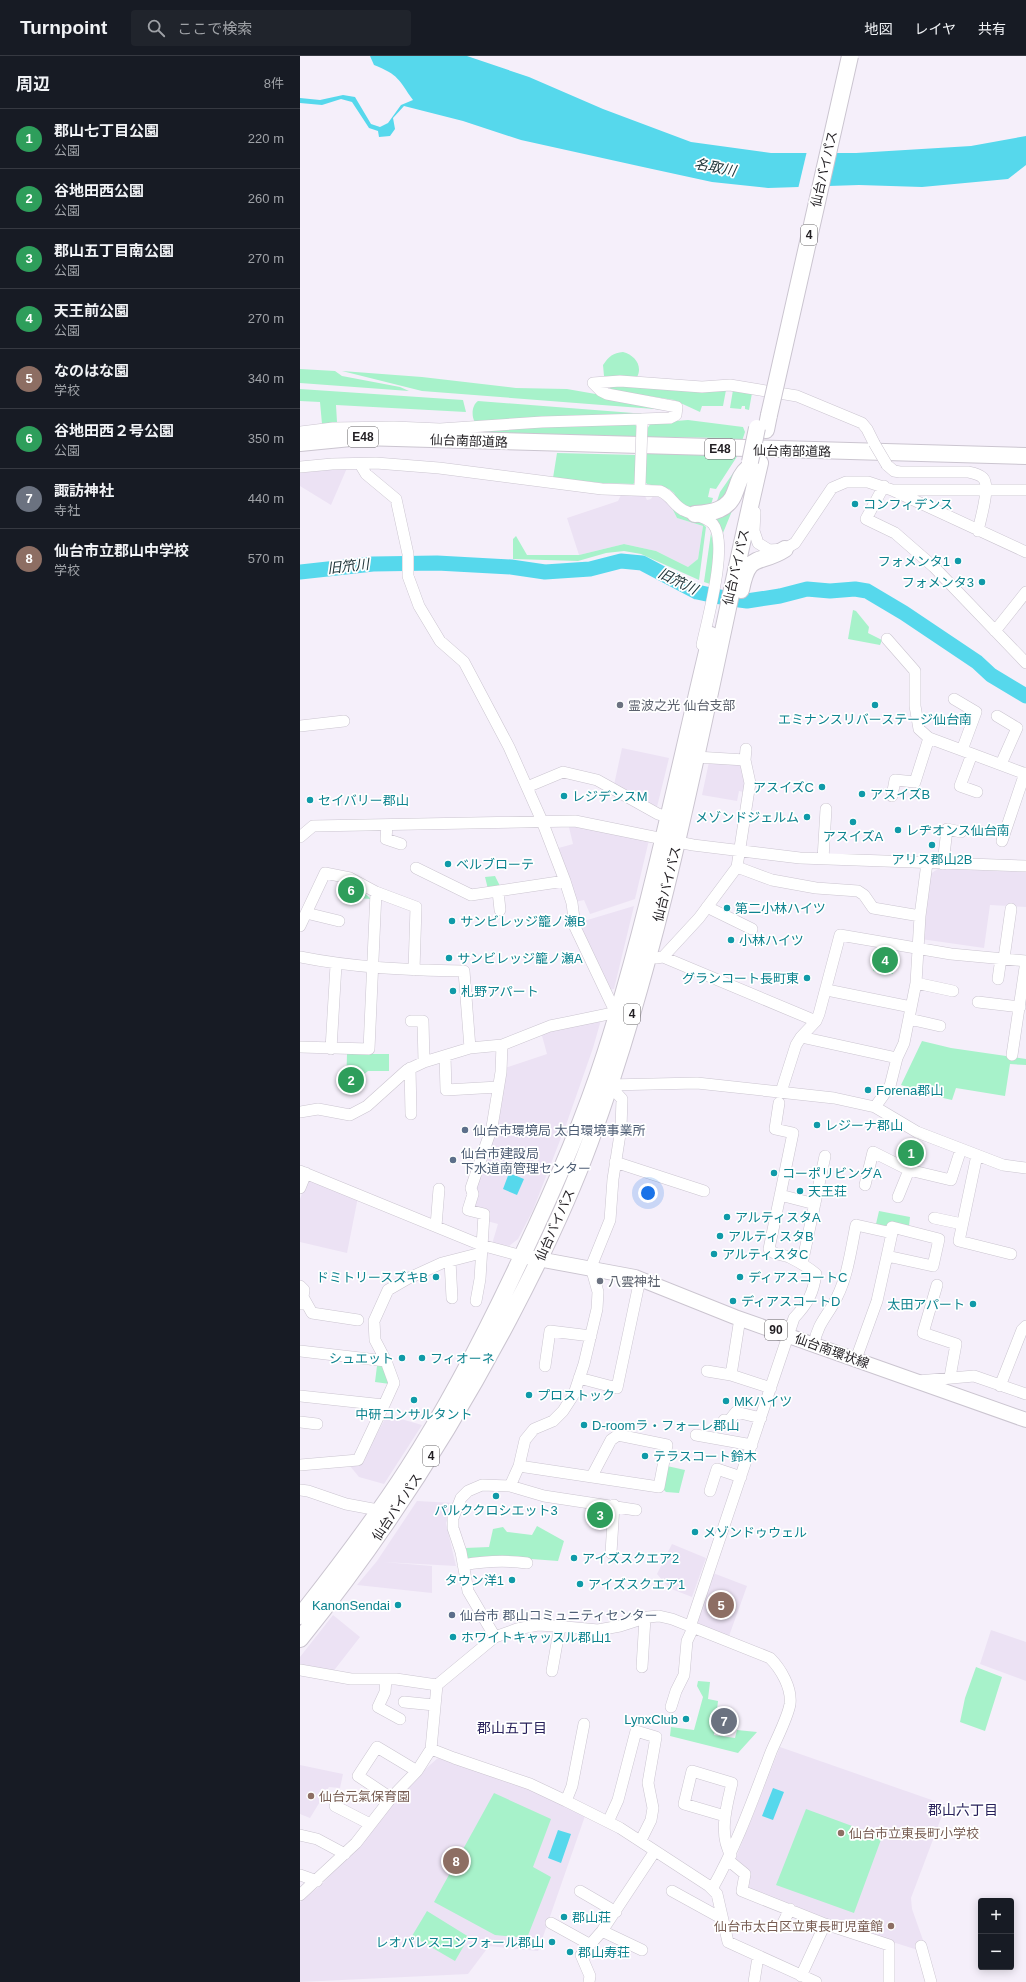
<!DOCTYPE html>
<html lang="ja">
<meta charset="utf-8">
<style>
:root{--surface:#171b24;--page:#20242c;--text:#f1f3f6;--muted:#9ea1a6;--line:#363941;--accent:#0b8043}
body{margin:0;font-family:Helvetica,"Noto Sans JP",sans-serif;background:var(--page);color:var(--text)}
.controls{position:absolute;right:12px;bottom:12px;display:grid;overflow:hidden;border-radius:4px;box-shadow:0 2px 10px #0003}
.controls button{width:36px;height:36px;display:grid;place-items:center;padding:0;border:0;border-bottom:1px solid var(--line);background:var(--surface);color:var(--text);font:20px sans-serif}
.you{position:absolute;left:348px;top:1137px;width:14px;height:14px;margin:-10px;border:3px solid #fff;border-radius:50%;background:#1a73e8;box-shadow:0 0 0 6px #1a73e833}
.badge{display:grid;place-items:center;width:26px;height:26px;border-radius:50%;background:var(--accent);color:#fff;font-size:13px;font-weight:700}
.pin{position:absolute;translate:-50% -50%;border:2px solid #fff;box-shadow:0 1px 4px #0006}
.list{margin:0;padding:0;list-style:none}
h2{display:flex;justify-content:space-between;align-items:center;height:52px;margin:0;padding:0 16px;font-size:17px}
h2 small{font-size:13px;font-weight:400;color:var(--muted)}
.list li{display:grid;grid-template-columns:26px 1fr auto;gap:12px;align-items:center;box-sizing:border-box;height:60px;padding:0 16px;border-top:1px solid var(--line)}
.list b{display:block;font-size:15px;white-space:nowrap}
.list p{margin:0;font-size:13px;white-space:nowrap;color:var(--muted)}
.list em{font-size:13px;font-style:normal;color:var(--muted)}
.icon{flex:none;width:22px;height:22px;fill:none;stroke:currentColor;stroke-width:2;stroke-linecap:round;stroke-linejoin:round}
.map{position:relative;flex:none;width:726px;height:1926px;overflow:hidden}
header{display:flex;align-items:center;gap:24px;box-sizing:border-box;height:56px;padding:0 20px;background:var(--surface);border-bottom:1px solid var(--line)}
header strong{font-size:19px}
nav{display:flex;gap:22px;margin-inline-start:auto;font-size:14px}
.search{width:280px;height:36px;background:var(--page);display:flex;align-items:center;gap:10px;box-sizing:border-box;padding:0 14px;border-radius:4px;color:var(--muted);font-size:15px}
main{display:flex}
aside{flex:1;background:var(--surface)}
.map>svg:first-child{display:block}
.built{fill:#ece2f4}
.green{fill:#a7f2ca}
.water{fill:#56d8ec}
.pier{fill:#f5effa}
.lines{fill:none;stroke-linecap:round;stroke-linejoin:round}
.river{stroke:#56d8ec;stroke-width:15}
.minor-casing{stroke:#cbc5d0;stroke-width:12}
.major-casing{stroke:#cbc5d0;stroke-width:16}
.highway-casing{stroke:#cbc5d0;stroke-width:18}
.minor{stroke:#fff;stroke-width:11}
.major{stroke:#fff;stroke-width:14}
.highway{stroke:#fff;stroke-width:16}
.minor-bridge-casing{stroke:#cbc5d0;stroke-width:12;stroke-linecap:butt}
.highway-bridge-casing{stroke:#cbc5d0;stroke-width:18;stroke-linecap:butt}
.minor-bridge{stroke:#fff;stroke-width:11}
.highway-bridge{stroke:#fff;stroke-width:16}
.culture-dot{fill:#0f9aa8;stroke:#fff;stroke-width:1.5}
.worship-dot{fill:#6b7280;stroke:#fff;stroke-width:1.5}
.service-dot{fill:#5c6f8a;stroke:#fff;stroke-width:1.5}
.education-dot{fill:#8d6e63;stroke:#fff;stroke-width:1.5}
.labels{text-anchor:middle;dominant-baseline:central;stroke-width:3.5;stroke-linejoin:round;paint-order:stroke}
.shield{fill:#fff;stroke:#646264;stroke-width:1}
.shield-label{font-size:12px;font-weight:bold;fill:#211e22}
.street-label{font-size:13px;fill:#211e22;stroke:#fff}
.culture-label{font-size:13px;fill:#0d838f;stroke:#fff;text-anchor:start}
.worship-label{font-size:13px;fill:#5b616d;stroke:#fff;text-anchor:start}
.service-label{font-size:13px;fill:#4e5e75;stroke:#fff;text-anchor:start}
.education-label{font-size:13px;fill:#785e54;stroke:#fff;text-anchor:start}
.water-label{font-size:14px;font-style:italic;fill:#21373b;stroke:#fff}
.neighbourhood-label{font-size:14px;fill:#27205a;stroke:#fff}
</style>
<header>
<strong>Turnpoint</strong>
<div class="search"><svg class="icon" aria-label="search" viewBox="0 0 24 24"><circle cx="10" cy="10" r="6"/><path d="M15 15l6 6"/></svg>ここで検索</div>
<nav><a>地図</a><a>レイヤ</a><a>共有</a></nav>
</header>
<main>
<aside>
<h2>周辺<small>8件</small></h2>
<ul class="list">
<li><span class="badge" style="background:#2e9e5b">1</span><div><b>郡山七丁目公園</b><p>公園</p></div><em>220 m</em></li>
<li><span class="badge" style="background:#2e9e5b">2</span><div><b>谷地田西公園</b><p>公園</p></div><em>260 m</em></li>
<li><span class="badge" style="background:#2e9e5b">3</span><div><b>郡山五丁目南公園</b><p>公園</p></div><em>270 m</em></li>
<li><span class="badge" style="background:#2e9e5b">4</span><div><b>天王前公園</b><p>公園</p></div><em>270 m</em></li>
<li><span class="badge" style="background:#8d6e63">5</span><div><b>なのはな園</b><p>学校</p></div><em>340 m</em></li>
<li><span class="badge" style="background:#2e9e5b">6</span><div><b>谷地田西２号公園</b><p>公園</p></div><em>350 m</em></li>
<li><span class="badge" style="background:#6b7280">7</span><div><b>諏訪神社</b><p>寺社</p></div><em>440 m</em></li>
<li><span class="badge" style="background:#8d6e63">8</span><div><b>仙台市立郡山中学校</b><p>学校</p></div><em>570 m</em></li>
</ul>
</aside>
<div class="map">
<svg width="726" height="1926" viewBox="0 0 726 1926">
<rect width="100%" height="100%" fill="#f5effa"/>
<path class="built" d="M47 412 31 449 0 430V417Z
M322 437 333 438 334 440H345L347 444 351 443 353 440 364 442 370 448 377 462 403 470 398 503 388 511 356 495 324 488 279 499 267 462 318 445Z
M322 692 369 702 357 751 314 729Z
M409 706 442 708 447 723 444 736 439 735 437 745 402 739Z
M268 767 349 784 335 843 290 858 284 844 275 846 255 793 273 788Z
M638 813 726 816V851L690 849 684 892 621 883 630 818Z
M334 850 314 933 307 934 277 868 279 864 284 865Z
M301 964 293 992 266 1069 233 1154 218 1183 209 1190 192 1188 198 1168 187 1165 173 1150 176 1128 205 1012 247 998 241 976Z
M8 1122 58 1141 47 1197 0 1186V1143Z
M87 1359 122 1369 84 1428 59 1421 50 1410 62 1406Z
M117 1445 154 1447 146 1467 156 1510 83 1506 132 1510V1537L57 1529 77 1505Z
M372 1488 406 1502 392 1541 369 1532 357 1518Z
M413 1517 447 1530 429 1580 396 1568Z
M33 1559 60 1581 32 1617 0 1611V1601Z
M691 1574 726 1586V1625L680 1608Z
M480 1691 646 1749 611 1842 612 1853 624 1887 618 1894 567 1878 449 1834 435 1804Z
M138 1702 226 1731 285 1760 238 1895 189 1890 168 1918 0 1926V1846L21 1829 65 1782 107 1729Z
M0 1709 43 1718 40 1732 29 1731 10 1762 0 1758Z"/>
<path class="green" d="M323 296C335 299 343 310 337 321L304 320 303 309C309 300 313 297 323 296Z
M0 313 35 315 42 320 100 331 109 335 0 327Z
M42 315 122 321 216 332 267 333 324 343 367 354 122 335Z
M309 329 426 334 423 350H402L400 356 374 344 311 334Z
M0 333 163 344 166 356 36 349 37 366 22 368 20 346 0 345Z
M433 334 452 337 449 354 445 353V350H442L441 353 430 352Z
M178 345 359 359 175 366C171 360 172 349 178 345Z
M388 364 443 371 445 376 441 388H430V382L347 381V373L351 367Z
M334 368 338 371 337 383 304 379 251 380 147 377 191 372Z
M257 397 337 399V426L333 428 302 427 253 422Z
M346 397 438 399 416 433 410 432 408 441 413 442 410 452H388L378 445 374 437 369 433 347 428 345 426Z
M438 410 431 433 415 451 420 436Z
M434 450 423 477 410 460Z
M372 452 380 459 399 464 406 471 399 524 341 498 324 495 306 497 278 505 213 503V483L216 480 227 499H279L324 488 356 495 388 511 398 503 403 470 377 462Z
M411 477 415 499 410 528 404 526Z
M553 554 556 555 569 571 568 577 582 584 580 589 548 583Z
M195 820 200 830 188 833 185 821Z
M43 824 54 827 71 843 40 841Z
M577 890 597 894 593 918 573 915Z
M622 985 651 992 726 1003V1009L710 1008 705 1040 656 1032 652 1044 630 1039 601 1029Z
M47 998H89V1015H68L46 1033Z
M605 1085 624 1094 617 1109 598 1100Z
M579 1155 610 1161 609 1170 591 1167 585 1170 576 1168Z
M77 1310H82L90 1328 75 1326Z
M367 1410 385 1414 379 1437 366 1436 363 1433Z
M291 1450 310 1456 309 1463 291 1462Z
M237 1470 264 1485 258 1505 190 1500 167 1504 165 1492 189 1491 193 1473 203 1471 207 1476 232 1479Z
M676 1611 702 1621 685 1675 660 1666 665 1642Z
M398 1625 410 1626 408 1643 418 1645 414 1679 435 1682 437 1674 457 1676 438 1697 370 1680 371 1671 394 1674 403 1641 397 1630Z
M194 1737 251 1763 233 1811 251 1821 227 1882 195 1879 134 1846Z
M506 1753 582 1781 554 1857 476 1829Z
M127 1855 169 1881 155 1905 112 1880Z"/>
<path class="water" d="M70 0H167L229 21 303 53 391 86 471 97H556L671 90 726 80V109L708 123 622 131 559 129 468 132 412 126 343 111 221 84 163 65 104 50 93 62 95 73 90 80 79 81 78 75 69 72 52 46 41 43 22 49 0 47V42L20 44 43 39 55 41 71 68 80 71 88 67 101 49 113 44C98 23 99 19 74 9Z
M209 1117 224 1123 217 1139 203 1133Z
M473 1732 484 1736 473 1764 462 1760Z
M258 1774 271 1778 261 1807 248 1802Z"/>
<path class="pier" d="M507 95H534L525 132 498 133Z"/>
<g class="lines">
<path class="river" d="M0 516 73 508 137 507 211 511 245 516 290 513 321 505 342 507 397 536 425 542 447 545 480 540 507 533 530 535 555 533 567 535 604 557 677 606 691 619 726 640"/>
<g class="minor-casing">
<path id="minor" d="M342 370V363L370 362 376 359 377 351 307 338 301 335 293 327 320 325 402 331 430 329 497 340 562 367 567 373 574 387
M0 376 33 372 94 371 140 373 242 366 342 363
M60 408 66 418 96 443 108 498V520L119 550 140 585 164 606 209 691 242 765 265 825 272 847 275 871 312 949 318 956
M587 409 594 415 600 416H668C673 417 679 418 683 422 691 430 680 464 678 475
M0 411 32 408 76 407 139 412 302 433 360 435C371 439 373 449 383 454 392 459 406 460 413 468 429 487 407 565 402 589
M584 430 566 463 595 477 634 511 726 607
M594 434H726
M455 456 454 475 458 487 469 494 485 493 495 487 532 432 546 426H568L592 434 726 496
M695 575 726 536
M587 583 615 615V650L619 673 629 682 726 718
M654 643 676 656 662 694
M697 660 717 672 701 708
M0 670 44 665
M672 698 660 730 677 736
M396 701 445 704 446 693
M227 731 263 716 297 724 358 758 368 761
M592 740 595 724 615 726 629 682
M87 769 86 783 101 788
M0 781 13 770 275 765 393 789 500 802 726 810
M702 785 725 717
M523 803 526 753
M643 808 647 773 661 776
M437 811 472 824 516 832 558 835 564 839 573 852 620 860
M116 812 171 839 265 825
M198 835 200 854
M76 836 116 851 114 914
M407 851 452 873
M6 857 39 865
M0 870 25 817 50 822 76 836 69 993 0 991
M0 901C54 912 108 914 164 915L170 992
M363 901 399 862 437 811 450 727 445 704
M356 902 363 901 516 965
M704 902 711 853
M698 923 701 902
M616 927 653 935
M527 934 611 951
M678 946 720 951
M609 963 640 970
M111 965H123L124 1006
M501 981 516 965 519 958 540 879 651 898 726 905
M31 993 36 909
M712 999 726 905
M145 1000 146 1034 198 1031
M110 1012 111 1058
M309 1029 397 1027 534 1042 575 1051 617 1076 703 1109 726 1112
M481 1036 496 989 501 981 597 1002
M575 1051 590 1030 597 1002 604 987 616 927 620 860 627 807
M0 1056 18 1053 50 1059 67 1050 107 1014 124 1006 170 992 202 989 250 970 318 956
M677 1099 659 1185 711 1198
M315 1106 404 1135
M0 1115 181 1189 222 1200
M565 1129 573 1096 609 1114 651 1124 661 1093
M0 1132 6 1117
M480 1139 515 1148
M598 1141 609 1114
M634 1162 662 1168
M136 1170 139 1133
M587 1200 592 1177
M150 1205 152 1242
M502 1208 525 1100
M637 1229 623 1277 656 1288 650 1321
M0 1230 4 1234 2 1248
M3 1241 12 1257 58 1264
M176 1245 180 1223 184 1158 168 1154 173 1138 171 1132 192 1071 201 1016 202 989
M514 1288C518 1266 528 1260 537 1241 548 1219 551 1193 556 1169L592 1177V1171L639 1183 633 1210 587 1200 577 1245 556 1303
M0 1295 86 1305 94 1327 84 1349 0 1340
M86 1305 75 1284 74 1265 88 1234 107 1223 142 1207 181 1197
M245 1310 250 1275 291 1280
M407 1315 431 1319 471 1332
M431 1319 440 1262
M279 1322 317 1332 340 1223
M618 1325 674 1320 726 1338
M700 1330 722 1274 726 1270
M424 1364 429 1365 436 1356 461 1362
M0 1366 17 1368
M396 1379 452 1389
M0 1409 58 1404 84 1349
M219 1410 359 1431 367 1389 318 1379 311 1384 292 1420
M210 1430 244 1440 336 1454
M0 1434 8 1435 46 1448 78 1454
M410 1435 417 1413 441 1421
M311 1497 314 1449
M163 1509C185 1505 205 1504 227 1507
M390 1571 494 1262C508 1247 513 1238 516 1218 508 1211 499 1206 489 1201 482 1198 473 1199 469 1193L493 1077 475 1073 479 1047
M195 1581 168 1535 161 1496 153 1472V1462L161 1442 168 1435 182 1429 210 1430 219 1410 225 1384 234 1373 253 1365 263 1355 274 1338 284 1308 297 1253 298 1236 291 1211 310 1164 313 1123 321 1072 322 1043 309 1029
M342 1611 345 1562
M0 1614 51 1623H96L137 1629
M252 1615 260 1570
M86 1623 85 1636 78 1651 100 1663
M104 1646 134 1649
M371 1651 376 1635 384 1619 387 1585 393 1572
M131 1693 154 1702 230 1728 266 1745 320 1772 409 1830 417 1838 428 1886 516 1926
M91 1742 58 1720 77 1691 117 1715
M266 1745 272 1730 284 1668
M35 1750 70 1768
M425 1760 384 1748 392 1715 432 1727C427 1749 418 1778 431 1799
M308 1766 318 1744 336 1675 356 1681 348 1727 353 1752 351 1764 341 1784
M0 1779 17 1783 45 1798
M428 1804 445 1818 442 1835 525 1868 589 1889V1926
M0 1819 17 1825
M280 1835 316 1856
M372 1835 421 1862
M0 1839 56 1787 91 1742 117 1715 131 1693 137 1629 195 1581 217 1573 238 1569 255 1570 298 1574 320 1570 348 1561 359 1560 372 1563 470 1602C481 1613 492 1632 490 1648 488 1661 476 1684 471 1696 453 1743 437 1789 412 1833
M251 1867 289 1888
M482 1869 490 1853
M302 1875 342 1894
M621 1890 631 1926
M501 1920 525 1868
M289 1926 290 1920 281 1899 302 1875 355 1795
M454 1926 458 1901"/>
</g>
<g class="major-casing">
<path id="major" d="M222 1200 335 1221 435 1261 726 1364"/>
</g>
<g class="highway-casing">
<path id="highway" d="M466 374 469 359
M0 387 61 381 726 400
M395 458C412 457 429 454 435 436 439 426 440 419 448 412
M441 534C449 494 459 510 485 493
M0 1560C37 1513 76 1462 108 1412 152 1344 189 1271 223 1198 254 1133 283 1066 305 998 349 861 377 719 411 579
M0 1583C81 1483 150 1375 210 1261 240 1204 268 1146 290 1086 371 866 407 634 460 407"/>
</g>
<use href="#minor" class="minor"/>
<use href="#major" class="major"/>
<use href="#highway" class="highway"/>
<g class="minor-bridge-casing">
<path id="minor-bridge" d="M574 387 587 409
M340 428 342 370"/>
</g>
<g class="highway-bridge-casing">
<path id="highway-bridge" d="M469 359 550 0
M450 406 457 372"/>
</g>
<use href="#minor-bridge" class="minor-bridge"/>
<use href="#highway-bridge" class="highway-bridge"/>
</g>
<g class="culture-dot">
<circle cx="555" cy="448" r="4"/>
<circle cx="658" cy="505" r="4"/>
<circle cx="682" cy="526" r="4"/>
<circle cx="575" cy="649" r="4"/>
<circle cx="522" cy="731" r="4"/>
<circle cx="562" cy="738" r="4"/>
<circle cx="264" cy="740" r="4"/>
<circle cx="10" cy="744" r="4"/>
<circle cx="507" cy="761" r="4"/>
<circle cx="553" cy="766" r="4"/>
<circle cx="598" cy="774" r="4"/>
<circle cx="632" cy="789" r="4"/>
<circle cx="148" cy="808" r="4"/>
<circle cx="427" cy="852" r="4"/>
<circle cx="152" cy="865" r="4"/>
<circle cx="431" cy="884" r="4"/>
<circle cx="149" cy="902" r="4"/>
<circle cx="507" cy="922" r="4"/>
<circle cx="153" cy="935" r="4"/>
<circle cx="568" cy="1034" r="4"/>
<circle cx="517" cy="1069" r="4"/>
<circle cx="474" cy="1117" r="4"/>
<circle cx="500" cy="1135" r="4"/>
<circle cx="427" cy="1161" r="4"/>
<circle cx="420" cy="1180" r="4"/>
<circle cx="414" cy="1198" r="4"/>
<circle cx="136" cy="1221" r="4"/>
<circle cx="440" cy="1221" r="4"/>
<circle cx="433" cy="1245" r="4"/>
<circle cx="673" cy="1248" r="4"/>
<circle cx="102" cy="1302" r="4"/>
<circle cx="122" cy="1302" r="4"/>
<circle cx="229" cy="1339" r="4"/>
<circle cx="114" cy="1344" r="4"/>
<circle cx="426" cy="1345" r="4"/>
<circle cx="284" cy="1369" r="4"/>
<circle cx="345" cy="1400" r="4"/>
<circle cx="196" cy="1440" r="4"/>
<circle cx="395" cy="1476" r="4"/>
<circle cx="274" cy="1502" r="4"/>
<circle cx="212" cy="1524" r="4"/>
<circle cx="280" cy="1528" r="4"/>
<circle cx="98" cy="1549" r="4"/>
<circle cx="153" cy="1581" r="4"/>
<circle cx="386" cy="1663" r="4"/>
<circle cx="264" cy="1861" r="4"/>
<circle cx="252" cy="1886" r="4"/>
<circle cx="270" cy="1896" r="4"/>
</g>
<g class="worship-dot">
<circle cx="320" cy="649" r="4"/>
<circle cx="300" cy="1225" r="4"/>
</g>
<g class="service-dot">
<circle cx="165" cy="1074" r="4"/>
<circle cx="153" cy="1104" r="4"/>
<circle cx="152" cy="1559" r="4"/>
</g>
<g class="education-dot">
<circle cx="11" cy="1740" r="4"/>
<circle cx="541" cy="1777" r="4"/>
<circle cx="591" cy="1870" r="4"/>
</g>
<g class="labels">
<g class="shield">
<rect x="501" y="169" width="16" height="20" rx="3"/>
<rect x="48" y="371" width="30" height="20" rx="3"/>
<rect x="405" y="383" width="30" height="20" rx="3"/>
<rect x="324" y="948" width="16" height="20" rx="3"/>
<rect x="465" y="1264" width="22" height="20" rx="3"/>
<rect x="123" y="1390" width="16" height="20" rx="3"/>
</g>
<g class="shield-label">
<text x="509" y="179">4</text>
<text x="63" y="381">E48</text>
<text x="420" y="393">E48</text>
<text x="332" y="958">4</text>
<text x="476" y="1274">90</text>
<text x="131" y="1400">4</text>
</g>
<g class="street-label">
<text transform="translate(524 113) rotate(-77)">仙台バイパス</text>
<text transform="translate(169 385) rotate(2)">仙台南部道路</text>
<text transform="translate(492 395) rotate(1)">仙台南部道路</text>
<text transform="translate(436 511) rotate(-77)">仙台バイパス</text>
<text transform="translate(367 828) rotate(-76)">仙台バイパス</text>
<text transform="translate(255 1169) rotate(-66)">仙台バイパス</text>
<text transform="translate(532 1295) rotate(20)">仙台南環状線</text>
<text transform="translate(97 1451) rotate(-56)">仙台バイパス</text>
</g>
<g class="culture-label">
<text x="563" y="448">コンフィデンス</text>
<text x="650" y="505" text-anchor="end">フォメンタ1</text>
<text x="674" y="526" text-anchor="end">フォメンタ3</text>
<text x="575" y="663" text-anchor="middle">エミナンスリバーステージ仙台南</text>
<text x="514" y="731" text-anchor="end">アスイズC</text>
<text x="570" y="738">アスイズB</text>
<text x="272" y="740">レジデンスM</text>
<text x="18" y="744">セイバリー郡山</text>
<text x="499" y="761" text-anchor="end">メゾンドジェルム</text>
<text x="606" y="774">レヂオンス仙台南</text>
<text x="553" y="780" text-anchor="middle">アスイズA</text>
<text x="632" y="803" text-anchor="middle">アリス郡山2B</text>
<text x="156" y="808">ベルブローテ</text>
<text x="435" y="852">第二小林ハイツ</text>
<text x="160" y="865">サンビレッジ籠ノ瀬B</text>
<text x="439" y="884">小林ハイツ</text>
<text x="157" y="902">サンビレッジ籠ノ瀬A</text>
<text x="499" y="922" text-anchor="end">グランコート長町東</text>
<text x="161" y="935">札野アパート</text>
<text x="576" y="1034">Forena郡山</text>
<text x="525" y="1069">レジーナ郡山</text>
<text x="482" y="1117">コーポリビングA</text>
<text x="508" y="1135">天王荘</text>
<text x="435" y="1161">アルティスタA</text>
<text x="428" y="1180">アルティスタB</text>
<text x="422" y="1198">アルティスタC</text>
<text x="128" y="1221" text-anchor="end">ドミトリースズキB</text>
<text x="448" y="1221">ディアスコートC</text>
<text x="441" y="1245">ディアスコートD</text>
<text x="665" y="1248" text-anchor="end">太田アパート</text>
<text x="94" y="1302" text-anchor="end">シュエット</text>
<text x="130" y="1302">フィオーネ</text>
<text x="237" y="1339">プロストック</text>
<text x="434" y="1345">MKハイツ</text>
<text x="114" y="1358" text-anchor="middle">中研コンサルタント</text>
<text x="292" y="1369">D-roomラ・フォーレ郡山</text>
<text x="353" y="1400">テラスコート鈴木</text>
<text x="196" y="1454" text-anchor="middle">パルククロシエット3</text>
<text x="403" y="1476">メゾンドゥウェル</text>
<text x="282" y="1502">アイズスクエア2</text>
<text x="204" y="1524" text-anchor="end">タウン洋1</text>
<text x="288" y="1528">アイズスクエア1</text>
<text x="90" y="1549" text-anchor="end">KanonSendai</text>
<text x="161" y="1581">ホワイトキャッスル郡山1</text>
<text x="378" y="1663" text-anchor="end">LynxClub</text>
<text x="272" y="1861">郡山荘</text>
<text x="244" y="1886" text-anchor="end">レオパレスコンフォール郡山</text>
<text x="278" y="1896">郡山寿荘</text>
</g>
<g class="worship-label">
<text x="328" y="649">霊波之光 仙台支部</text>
<text x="308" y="1225">八雲神社</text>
</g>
<g class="service-label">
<text x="173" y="1074">仙台市環境局 太白環境事業所</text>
<text x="161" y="1097">仙台市建設局<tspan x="161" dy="15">下水道南管理センター</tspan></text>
<text x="160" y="1559">仙台市 郡山コミュニティセンター</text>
</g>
<g class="education-label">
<text x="19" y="1740">仙台元氣保育園</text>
<text x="549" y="1777">仙台市立東長町小学校</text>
<text x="583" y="1870" text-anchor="end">仙台市太白区立東長町児童館</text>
</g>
<g class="water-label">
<text transform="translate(415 111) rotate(11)">名取川</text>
<text transform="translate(48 510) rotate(-6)">旧笊川</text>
<text transform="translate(378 525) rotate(26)">旧笊川</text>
</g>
<g class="neighbourhood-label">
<text x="212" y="1672">郡山五丁目</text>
<text x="663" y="1754">郡山六丁目</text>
</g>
</g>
</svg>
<div class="controls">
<button>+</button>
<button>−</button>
</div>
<div class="you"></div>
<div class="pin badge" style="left:611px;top:1097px;background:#2e9e5b">1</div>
<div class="pin badge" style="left:51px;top:1024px;background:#2e9e5b">2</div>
<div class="pin badge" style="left:300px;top:1459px;background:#2e9e5b">3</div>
<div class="pin badge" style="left:585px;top:904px;background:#2e9e5b">4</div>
<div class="pin badge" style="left:421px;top:1549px;background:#8d6e63">5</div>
<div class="pin badge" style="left:51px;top:834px;background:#2e9e5b">6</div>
<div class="pin badge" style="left:424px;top:1665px;background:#6b7280">7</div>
<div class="pin badge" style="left:156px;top:1805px;background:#8d6e63">8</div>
</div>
</main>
